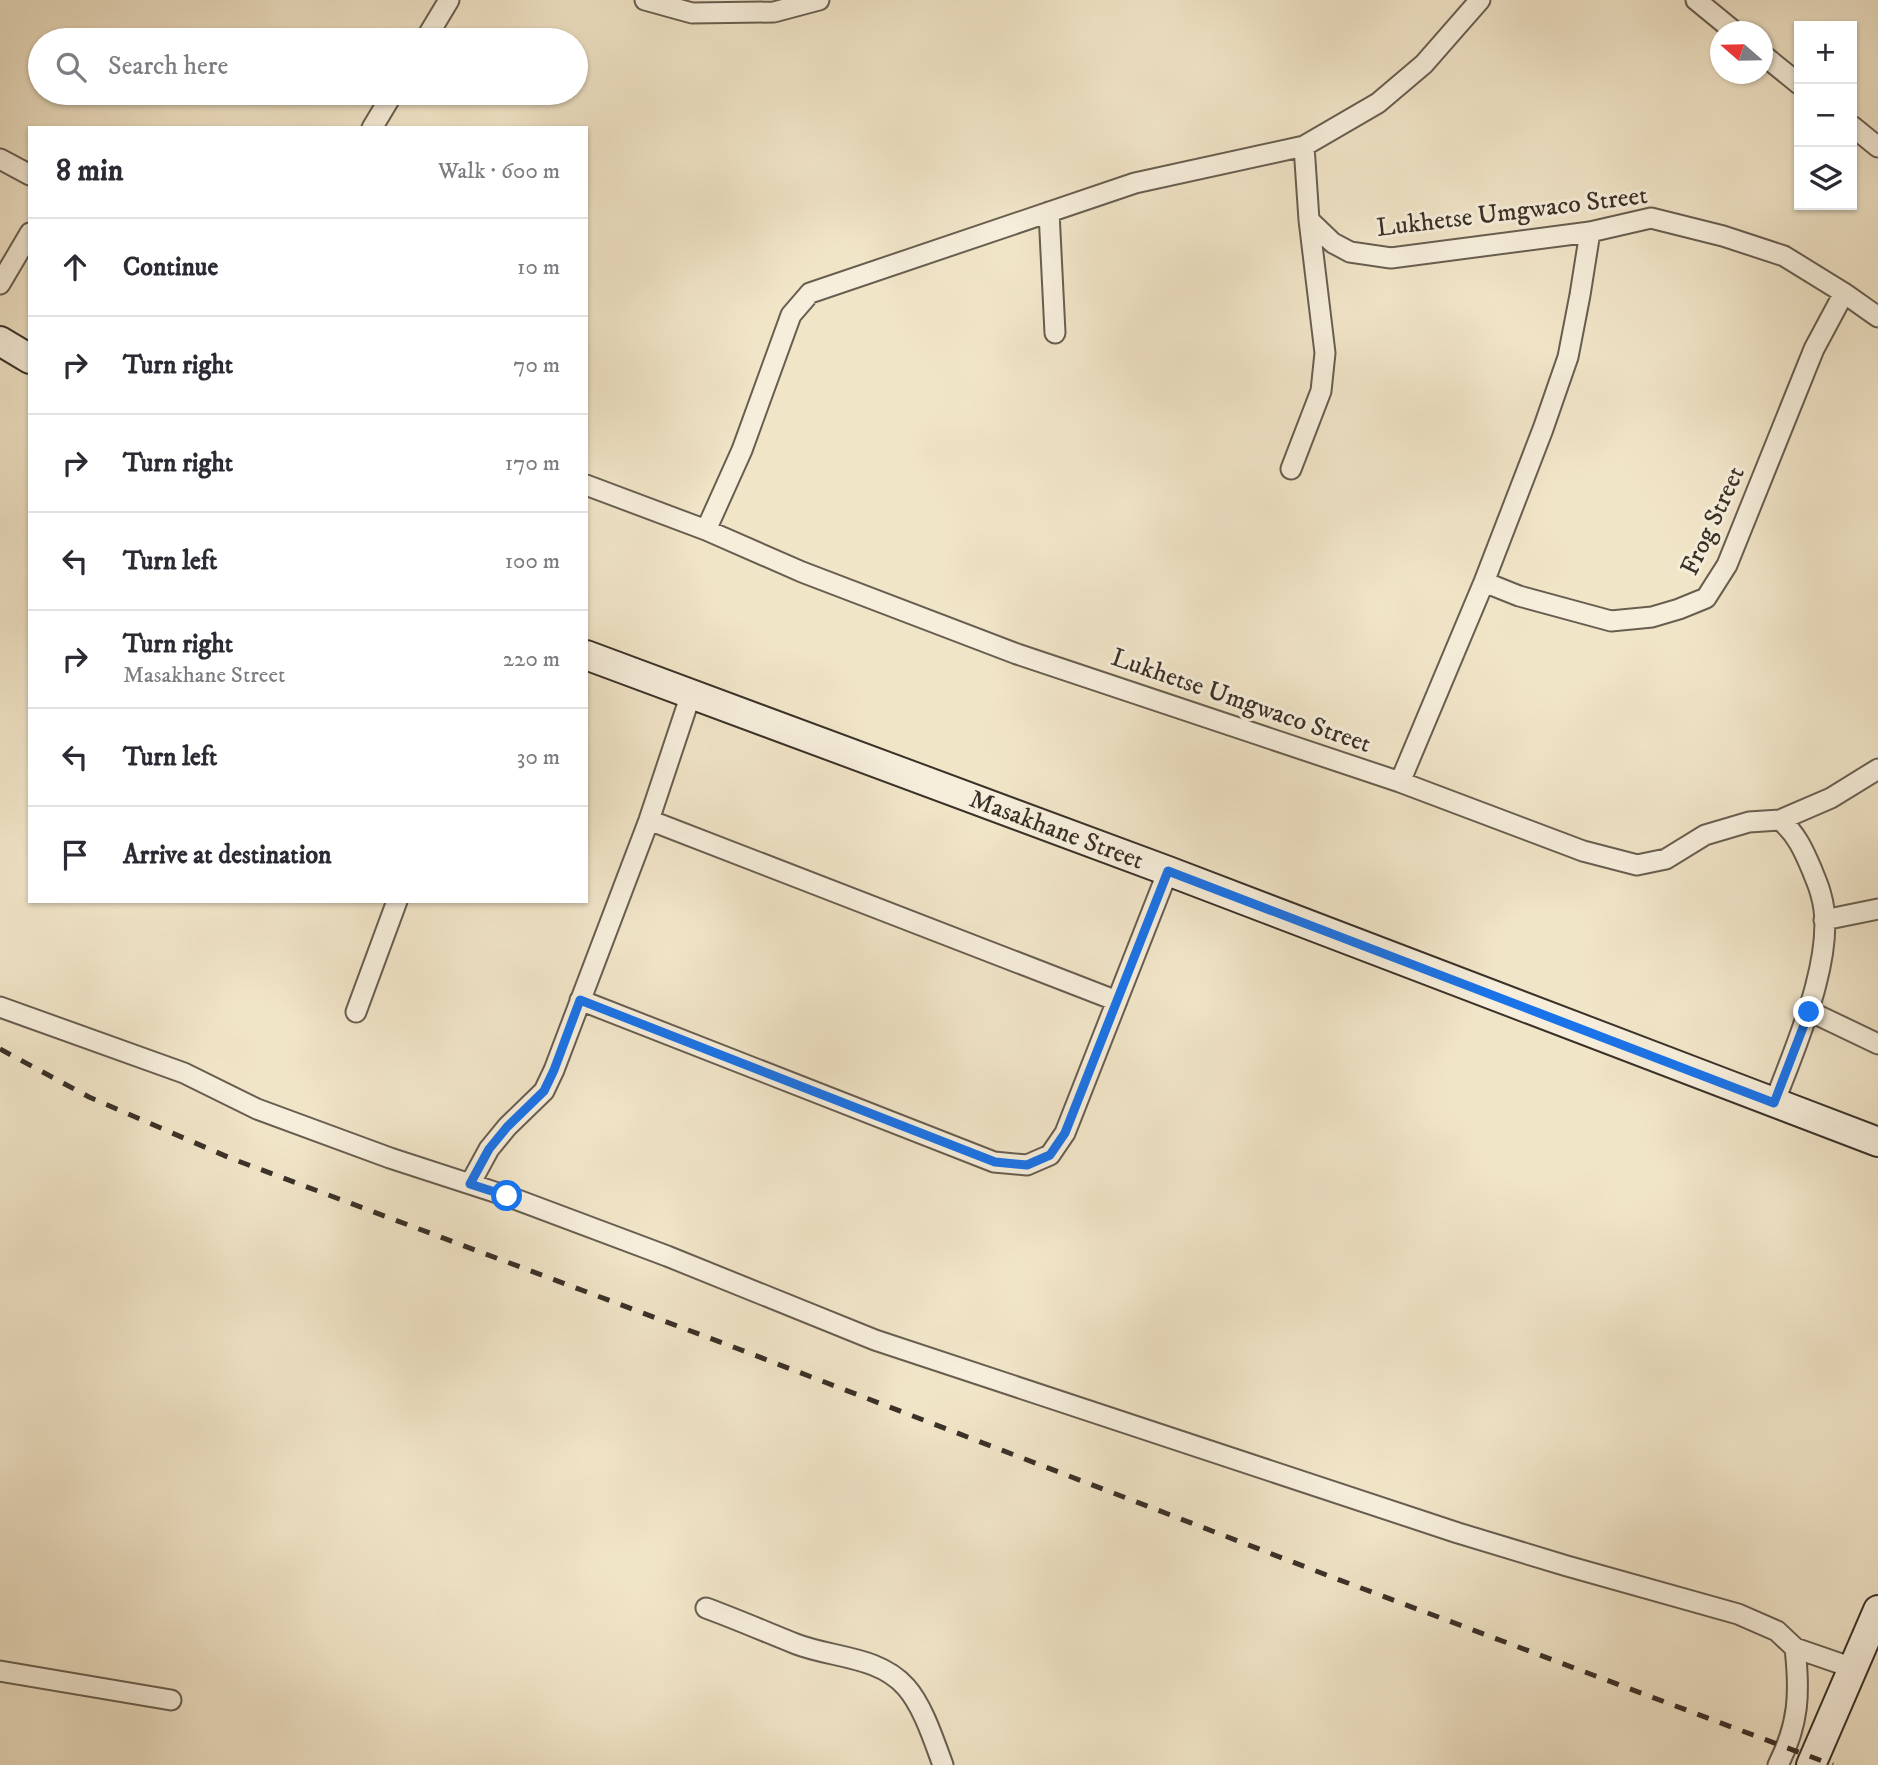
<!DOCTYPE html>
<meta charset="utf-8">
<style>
:root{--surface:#fff;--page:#f7f7f7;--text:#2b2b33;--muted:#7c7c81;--line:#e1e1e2}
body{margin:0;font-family:"IM FELL DW Pica",serif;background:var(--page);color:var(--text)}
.controls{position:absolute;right:21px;top:21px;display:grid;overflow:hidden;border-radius:0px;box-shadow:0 2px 5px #0004}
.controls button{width:63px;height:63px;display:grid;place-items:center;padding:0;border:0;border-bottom:2px solid var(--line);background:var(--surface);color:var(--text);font:35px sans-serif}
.compass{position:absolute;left:1710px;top:21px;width:63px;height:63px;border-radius:50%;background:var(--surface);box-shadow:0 2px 5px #0004;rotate:290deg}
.stop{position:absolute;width:21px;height:21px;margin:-16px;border:5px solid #1a73e8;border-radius:50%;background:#fff}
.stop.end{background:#1a73e8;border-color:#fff;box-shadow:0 2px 7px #0008}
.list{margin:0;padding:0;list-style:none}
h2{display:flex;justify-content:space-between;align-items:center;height:91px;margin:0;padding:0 28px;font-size:30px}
h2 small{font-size:23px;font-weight:400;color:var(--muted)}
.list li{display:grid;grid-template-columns:46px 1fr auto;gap:21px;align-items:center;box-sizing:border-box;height:98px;padding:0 28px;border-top:2px solid var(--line)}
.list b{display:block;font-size:26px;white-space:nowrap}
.list p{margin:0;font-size:23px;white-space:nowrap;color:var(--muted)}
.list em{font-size:23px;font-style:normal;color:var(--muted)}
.icon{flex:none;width:38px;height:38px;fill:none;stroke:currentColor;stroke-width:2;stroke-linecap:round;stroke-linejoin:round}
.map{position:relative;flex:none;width:1878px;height:1765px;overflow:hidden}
.search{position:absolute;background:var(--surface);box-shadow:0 2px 5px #0004;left:28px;top:28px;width:560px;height:77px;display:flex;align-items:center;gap:18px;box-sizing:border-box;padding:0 24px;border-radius:38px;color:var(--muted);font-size:26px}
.panel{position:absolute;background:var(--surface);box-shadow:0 2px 5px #0004;left:28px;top:126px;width:560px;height:777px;border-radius:0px}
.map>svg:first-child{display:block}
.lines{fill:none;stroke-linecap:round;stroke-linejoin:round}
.street-casing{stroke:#685e50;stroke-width:23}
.secondary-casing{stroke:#3a3128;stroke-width:32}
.street{stroke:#f6eedb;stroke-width:19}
.secondary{stroke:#f6eedb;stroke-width:28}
.rail{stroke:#3a3128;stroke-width:5;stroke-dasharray:12 12;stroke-linecap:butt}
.route{stroke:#1a73e8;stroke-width:9}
.labels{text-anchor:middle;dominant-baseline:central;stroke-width:6;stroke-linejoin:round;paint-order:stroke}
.street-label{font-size:26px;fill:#3a3128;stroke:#f6eedb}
</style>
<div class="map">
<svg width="1878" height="1765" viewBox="0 0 1878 1765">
<rect width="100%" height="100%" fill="#f1e5c8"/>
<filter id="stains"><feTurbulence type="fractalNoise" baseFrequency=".00286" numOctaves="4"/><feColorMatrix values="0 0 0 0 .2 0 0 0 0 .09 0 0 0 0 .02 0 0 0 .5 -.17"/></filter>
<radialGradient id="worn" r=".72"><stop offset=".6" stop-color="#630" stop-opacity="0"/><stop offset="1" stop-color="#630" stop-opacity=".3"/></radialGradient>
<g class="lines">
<g class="street-casing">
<path id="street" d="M645 0 692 13 774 12 819 0
M1696 0 1735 32
M425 40 449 0
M1762 54 1799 84
M1852 126 1878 147
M372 128 393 93
M0 159 30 175
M1049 212 1055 333
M1309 220 1333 243 1350 252 1391 258 1590 232 1651 218 1723 236 1784 256 1844 293 1878 317
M0 284 30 233
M1291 469 1321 391 1325 353 1309 220 1304 146
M586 485 706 530 802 572 1017 654 1400 782 1583 851 1637 865 1666 859 1705 835 1749 822 1780 820 1831 798 1878 769
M706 530 742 450 791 315 810 293 1135 183 1304 146 1378 103 1424 64 1480 0
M1484 582 1519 596 1611 621 1652 617 1679 609 1706 598 1727 565 1814 349 1844 293
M1400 782 1484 582 1543 429 1568 357 1580 295 1590 232
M649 820 1117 1001
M1824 920 1878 909
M580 1000 994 1162 1027 1165 1050 1155 1065 1133 1168 871
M0 1007 184 1073 257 1109 390 1158 507 1196 667 1256 875 1340 1458 1533 1567 1566 1738 1614 1777 1631 1795 1648 1853 1668
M1809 1011 1878 1044
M356 1012 397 901
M1774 1103C1795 1048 1838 952 1821 895 1819 886 1815 878 1812 870 1804 851 1796 833 1780 820
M470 1184 489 1149 507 1127 544 1091 554 1070 649 820 691 694
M706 1608C736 1619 766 1632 796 1644 832 1658 879 1656 906 1687 923 1706 934 1741 943 1765
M0 1671 171 1700
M1778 1765C1799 1724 1800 1693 1795 1648"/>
</g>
<g class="secondary-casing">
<g id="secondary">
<path d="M0 341 30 359"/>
<path id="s1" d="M586 655 1168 871 1878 1142"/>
<path d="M1811 1765 1878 1610"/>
</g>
</g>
<use href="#street" class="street"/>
<use href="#secondary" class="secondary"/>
<path class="rail" d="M0 1049 89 1097 230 1158 736 1348 1337 1579 1833 1765"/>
</g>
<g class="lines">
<path class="route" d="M507 1196 470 1184 489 1149 507 1127 544 1091 554 1070 580 1000 995 1162 1027 1165 1050 1155 1065 1133 1168 871 1774 1103 1809 1012"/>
</g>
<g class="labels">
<g class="street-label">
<text transform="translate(1512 212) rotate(-7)">Lukhetse Umgwaco Street</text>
<text transform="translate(1713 521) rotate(-65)">Frog Street</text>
<text transform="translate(1241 701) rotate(19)">Lukhetse Umgwaco Street</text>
<text stroke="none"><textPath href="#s1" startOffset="502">Masakhane Street</textPath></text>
</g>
</g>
<rect width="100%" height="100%" filter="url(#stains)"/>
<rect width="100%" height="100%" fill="url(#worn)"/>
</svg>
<div class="controls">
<button>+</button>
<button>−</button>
<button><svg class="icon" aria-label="layers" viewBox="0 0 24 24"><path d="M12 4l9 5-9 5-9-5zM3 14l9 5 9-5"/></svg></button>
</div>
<svg class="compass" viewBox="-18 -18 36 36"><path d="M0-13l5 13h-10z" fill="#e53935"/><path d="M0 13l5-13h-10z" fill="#7c7c81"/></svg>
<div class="stop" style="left:507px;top:1196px"></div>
<div class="stop end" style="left:1809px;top:1012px"></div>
<div class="search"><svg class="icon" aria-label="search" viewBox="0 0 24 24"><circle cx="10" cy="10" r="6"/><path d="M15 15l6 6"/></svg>Search here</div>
<section class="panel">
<h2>8 min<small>Walk · 600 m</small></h2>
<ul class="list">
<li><svg class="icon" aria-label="ahead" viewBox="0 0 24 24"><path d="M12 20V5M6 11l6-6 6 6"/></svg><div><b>Continue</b></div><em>10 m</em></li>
<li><svg class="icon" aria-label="right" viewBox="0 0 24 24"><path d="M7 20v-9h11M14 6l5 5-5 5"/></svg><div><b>Turn right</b></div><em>70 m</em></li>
<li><svg class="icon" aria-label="right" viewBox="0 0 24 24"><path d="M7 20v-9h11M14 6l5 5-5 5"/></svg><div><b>Turn right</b></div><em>170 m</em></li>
<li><svg class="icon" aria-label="left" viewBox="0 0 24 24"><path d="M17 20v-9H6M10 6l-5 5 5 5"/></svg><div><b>Turn left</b></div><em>100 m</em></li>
<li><svg class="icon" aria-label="right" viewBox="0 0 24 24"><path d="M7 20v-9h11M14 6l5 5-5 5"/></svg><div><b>Turn right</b><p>Masakhane Street</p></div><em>220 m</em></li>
<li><svg class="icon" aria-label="left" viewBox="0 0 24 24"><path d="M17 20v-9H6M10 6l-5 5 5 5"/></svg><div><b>Turn left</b></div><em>30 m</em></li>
<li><svg class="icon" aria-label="arrive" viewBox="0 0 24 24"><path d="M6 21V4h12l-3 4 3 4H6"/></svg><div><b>Arrive at destination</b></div></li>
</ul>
</section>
</div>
